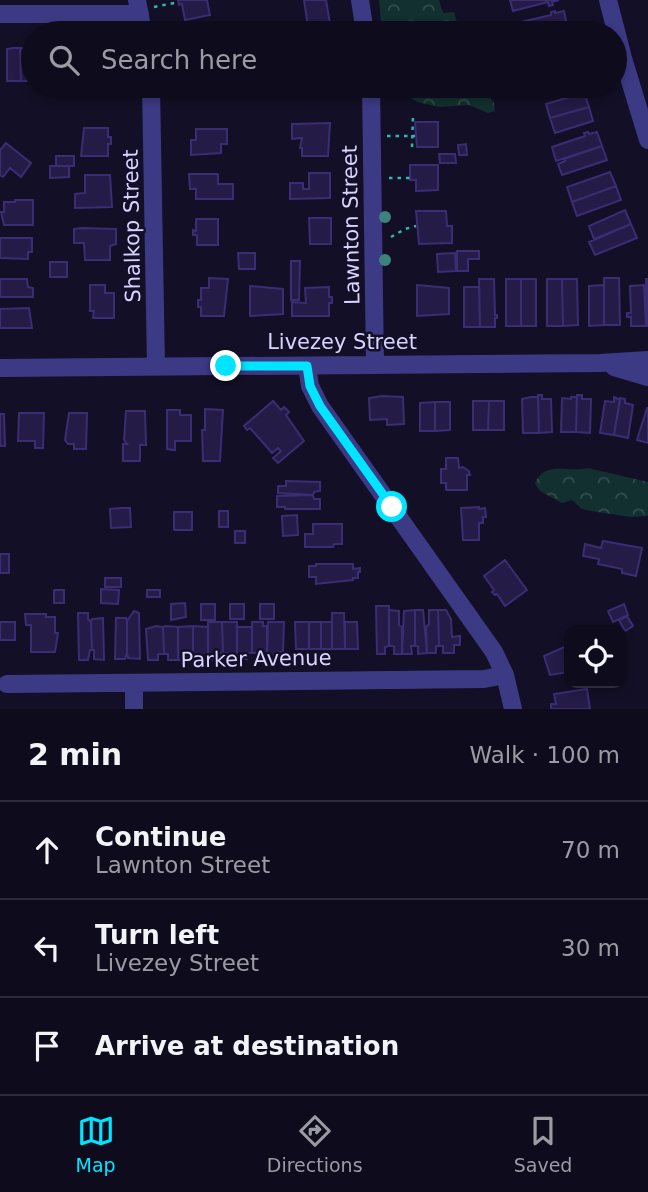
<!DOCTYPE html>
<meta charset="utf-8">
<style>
:root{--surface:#0e0b1c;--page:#171425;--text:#f1f3f6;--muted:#9b9ba3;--line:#2e2b3b;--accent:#00e5ff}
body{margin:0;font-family:"DejaVu Sans",sans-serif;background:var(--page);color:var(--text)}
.controls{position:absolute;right:21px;bottom:21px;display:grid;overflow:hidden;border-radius:14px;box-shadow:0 4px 10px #0003}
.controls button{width:63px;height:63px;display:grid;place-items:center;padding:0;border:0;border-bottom:2px solid var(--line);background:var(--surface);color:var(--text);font:35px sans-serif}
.stop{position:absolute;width:21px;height:21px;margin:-16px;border:5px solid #00e5ff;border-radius:50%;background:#fff}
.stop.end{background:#00e5ff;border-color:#fff;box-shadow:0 2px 7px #0008}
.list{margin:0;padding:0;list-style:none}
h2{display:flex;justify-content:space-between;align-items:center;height:91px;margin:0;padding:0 28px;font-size:30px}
h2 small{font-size:23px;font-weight:400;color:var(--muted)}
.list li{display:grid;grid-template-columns:46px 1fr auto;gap:21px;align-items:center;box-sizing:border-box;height:98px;padding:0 28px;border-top:2px solid var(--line)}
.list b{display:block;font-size:26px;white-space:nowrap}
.list p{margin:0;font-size:23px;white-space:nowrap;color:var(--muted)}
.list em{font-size:23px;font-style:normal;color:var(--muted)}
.icon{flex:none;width:38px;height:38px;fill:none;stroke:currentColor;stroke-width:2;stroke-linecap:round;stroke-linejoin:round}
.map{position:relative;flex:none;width:648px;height:709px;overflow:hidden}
.search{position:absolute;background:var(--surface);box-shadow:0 4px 10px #0003;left:21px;right:21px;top:21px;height:77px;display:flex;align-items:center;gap:18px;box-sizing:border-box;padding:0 24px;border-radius:38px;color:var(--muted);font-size:26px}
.sheet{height:385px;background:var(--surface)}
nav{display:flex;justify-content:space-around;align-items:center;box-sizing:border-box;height:98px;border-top:2px solid var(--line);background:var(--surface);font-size:19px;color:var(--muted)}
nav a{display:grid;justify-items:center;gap:4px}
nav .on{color:var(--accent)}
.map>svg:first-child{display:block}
.forest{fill:url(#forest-crowns)}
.building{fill:#241b47;stroke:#3b2d73;stroke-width:2}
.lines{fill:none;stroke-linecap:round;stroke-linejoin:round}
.path{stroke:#2fb8b0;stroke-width:2.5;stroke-dasharray:3.5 5;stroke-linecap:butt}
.minor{stroke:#3d3a85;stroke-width:18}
.tree{fill:#3d827b}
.route{stroke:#00e5ff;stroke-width:9}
.labels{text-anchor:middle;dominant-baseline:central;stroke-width:5;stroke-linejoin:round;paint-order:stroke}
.street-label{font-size:21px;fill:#d9d4ff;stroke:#130f26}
</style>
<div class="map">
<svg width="648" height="709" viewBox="0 0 648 709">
<defs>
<pattern id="forest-crowns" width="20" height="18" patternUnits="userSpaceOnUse" patternTransform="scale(1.75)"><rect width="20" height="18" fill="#12302f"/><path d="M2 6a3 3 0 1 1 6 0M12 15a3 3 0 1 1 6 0" fill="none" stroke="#344d4e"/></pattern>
</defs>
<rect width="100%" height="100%" fill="#130f26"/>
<path class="forest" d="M379 0H439L443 13 454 12 460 33H382Z
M388 86H482L494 103 495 111 488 113 469 105 439 107 418 102Z
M588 468 648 482V516L631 517 591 511 582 509 572 500 562 503 540 491 535 483C545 460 569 473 588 468Z"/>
<path class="building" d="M178 0H207L210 15 185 20 182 4 179 5Z
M304 0H326L330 24 308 27Z
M510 0H559L552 2 553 5 549 6 548 2 513 11Z
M555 11V13L564 11 567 26 539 33H520L517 23 551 15V12Z
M567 26 569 33H539Z
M13 48H20L21 81H7V49Z
M20 48 33 49V81H21Z
M193 86H217L218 90 193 92Z
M293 86H318V93L293 94Z
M530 86H564L532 94Z
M575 92 576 95 584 92 589 107 550 118 546 104 573 96 572 93Z
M589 107 593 121 555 133 550 118Z
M415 122H438V147H417Z
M330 123 328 156H302V148H300L302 138 292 139V124Z
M84 128H108V137H111V144H108V156H81Z
M196 129H227V144H221V153L191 155V140H196Z
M588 132 589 134 597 132 602 146 556 161 552 147 585 136 584 133Z
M6 143 31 163 21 177 10 168 3 177 0 175V150Z
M466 144 467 155H459L458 145Z
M602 146 607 160 562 175 558 164 565 161 564 159Z
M439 154H455L456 163H440Z
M56 156H74V166H56Z
M410 165H438V190L416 191V180H410Z
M50 166H69V177L50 178Z
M610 172 616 186 572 202 567 187Z
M309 173H330V198L290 199V183H303V189H309Z
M189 174H218V184H233V199H196V189H190Z
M85 175H110L112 207 75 208V194L85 193Z
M616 186 621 200 577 216 572 202Z
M15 200H33V225H4L1 212H4V202H15Z
M625 210 631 224 594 239 589 226Z
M416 211H446L447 226H452V243L419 244Z
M309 218H331V244H310Z
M196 219H218V245H197V235H193V230L196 231Z
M631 224 637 238 595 255 589 242Z
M82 228 116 229V244L110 246V260H85L84 243H74V229Z
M0 238H32V252H28V259L0 258Z
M457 251H479V259H468V271H457Z
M238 253H255V269H239Z
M455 253 456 271 438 272 437 254Z
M291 261H300L299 300H291Z
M50 262H67V277H50Z
M209 278 228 279 224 316H201V307H198V300H201V288H209Z
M604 278H619L620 325H604Z
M0 279H27L28 287 33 288V297H0Z
M479 279H494L495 315H497V318H495V327H480Z
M506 279H521V326H506Z
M521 279H536V326H521Z
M547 279H562L563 326H547Z
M562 279H577L578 325 563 326Z
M646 279H648V326H646Z
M90 285H105V293H114V318H93L94 311H90Z
M417 285 449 288V314L417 316Z
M604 285V325L589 326V286Z
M644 285 646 326H631V317H627V313H631L630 286Z
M250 286 283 289V314L250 316Z
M329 287V297H332V303H329V316H292V302L306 303 305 288Z
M464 287H479L480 327H464Z
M29 308 32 328H0V309Z
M538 395H542V399H551L552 432 539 433Z
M577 395H582V399H591L590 433 576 432Z
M382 396 403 397 404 424 387 425V419L370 420 369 398Z
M531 397H538L539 433H523L522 399Z
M571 397H577L576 432H561L562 398 571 399Z
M614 397 620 400 614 435 600 433 605 401 614 402Z
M620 398 625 399V403L633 405 628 438 614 435Z
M273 401 281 410 284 407 289 412 286 415 304 441 278 463 273 458 281 451 278 448 272 453 250 428 247 430 244 426Z
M473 401H489L488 430H473Z
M489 401H504V430H488Z
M435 402V431H420V403Z
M435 402H450V430L435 431Z
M647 408H648V443L637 440Z
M205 409 223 410 220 461H203L202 430H205Z
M167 410H180V415H191V441H175V450L167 449Z
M126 411H145L146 445H140V461H123V444H127L124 440Z
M19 413H44L43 448H35V441H18Z
M69 413H87L86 449H74V444H68L65 440Z
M0 414H4L5 446H0Z
M446 458H458L459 468 463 467 469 471 470 475H467V490H446V483H441V469H446Z
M286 481 320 482V491L314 492 313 495 278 493V486H286Z
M313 495 314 499H320V509H285V507H277V496Z
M479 507V509L485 508 486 517H483V523H479V540H463L461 508Z
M121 508H130L131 527 111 528 110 509Z
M219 511H228V527H219Z
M174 512H192V530H174Z
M297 515 298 535 283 536 282 516Z
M313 524H342V544H334L333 547H305V534H313Z
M235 531H245V543H235Z
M603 541 642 548 636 576 622 573V569L598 564 599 559 583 556 585 544 601 548Z
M0 554H9V573H0Z
M505 560 527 590 505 606 497 594 495 595 492 592 494 590 484 576Z
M316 564H353V569L360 568V572H358V578H353V580L316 584V577H309V566H316Z
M105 578H121V587H105Z
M101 589 119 590 118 604 101 603Z
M54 590H64V603H54Z
M147 590H160V597H147Z
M185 603 186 617 171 620V604Z
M201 604H215V620H201Z
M230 604H244V619H230Z
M260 604H274V619H260Z
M624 604 628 615 613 622 608 611Z
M376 606H389V646L385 647V654H377Z
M389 610 399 611V625L402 627V654H394V646H389Z
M415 610V646H411L412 654H402L404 611Z
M415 610H423L427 653 418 654V646H415Z
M429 610H438L439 646H436V653H427L426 627 429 624Z
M438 610H446L451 619 452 637 460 636V645H454V653H443V646H439Z
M134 611 139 613 140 659 128 658 127 653V621Z
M78 613H88V619L91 622 92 650H90L88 660H79Z
M332 613H344L345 649H332Z
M25 614H46V617H55V633H58L55 652H31V625H26Z
M627 616 633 626 625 631 619 620Z
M103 618 104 660 94 659V650H92L91 622 92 619Z
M116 618H126L127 621V653L125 659H115Z
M0 622H15V640H0Z
M208 622H222L223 653H218V659L208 660Z
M222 622H237V659H227V653H223Z
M252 622H263V626H267V659H256L257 653H252Z
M268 622H284L283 652H277L278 659H267Z
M295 622H309V649H296Z
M309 622H321V649H309Z
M321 622H332V649H321Z
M345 622H357L358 649H345Z
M156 626 163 627 164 654H158V660H148L146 629Z
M166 626 178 627V660H168V654H164L163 627Z
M193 626 208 627V660H197V654H193Z
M193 626V651L188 654V660H178V627Z
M237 627H252V653H247V659H237Z
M569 645V672L550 675 544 656Z
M587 689 590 709H551V704H556L554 694Z"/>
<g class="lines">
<path class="path" d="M154 7 179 2
M387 136H415
M412 147 413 115
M389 178H410
M391 237 405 229 416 226"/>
<path class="minor" d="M137 0 143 33
M360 0 365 33
M608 0 623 58 648 140
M0 14H140
M151 86 156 366
M371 86 375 365
M307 366 310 386 320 406 494 652 505 675 513 709
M614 367 648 377
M0 368 600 363 648 360
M134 683V709
M7 684 484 679 505 675"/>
</g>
<g class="tree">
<circle cx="385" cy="217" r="6"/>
<circle cx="385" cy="260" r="6"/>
</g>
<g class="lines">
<path class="route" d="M226 366H307L310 386 320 406 392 507"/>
</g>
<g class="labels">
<g class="street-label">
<text transform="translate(351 225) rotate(-91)">Lawnton Street</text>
<text transform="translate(132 226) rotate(-91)">Shalkop Street</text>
<text x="342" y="342">Livezey Street</text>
<text transform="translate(256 659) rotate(-1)">Parker Avenue</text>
</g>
</g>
</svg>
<div class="controls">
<button><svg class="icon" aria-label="locate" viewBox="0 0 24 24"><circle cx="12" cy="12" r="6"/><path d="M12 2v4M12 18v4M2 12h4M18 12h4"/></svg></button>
</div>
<div class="stop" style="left:392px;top:507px"></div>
<div class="stop end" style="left:226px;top:366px"></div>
<div class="search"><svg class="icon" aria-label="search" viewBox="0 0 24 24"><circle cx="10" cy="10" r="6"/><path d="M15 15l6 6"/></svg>Search here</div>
</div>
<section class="sheet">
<h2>2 min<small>Walk · 100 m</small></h2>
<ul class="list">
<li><svg class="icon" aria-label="ahead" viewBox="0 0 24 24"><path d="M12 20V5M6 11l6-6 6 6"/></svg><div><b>Continue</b><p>Lawnton Street</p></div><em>70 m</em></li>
<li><svg class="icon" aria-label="left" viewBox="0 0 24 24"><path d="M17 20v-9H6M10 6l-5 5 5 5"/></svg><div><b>Turn left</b><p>Livezey Street</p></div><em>30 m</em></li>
<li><svg class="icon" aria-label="arrive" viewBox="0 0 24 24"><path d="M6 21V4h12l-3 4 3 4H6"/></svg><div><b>Arrive at destination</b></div></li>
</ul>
</section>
<nav>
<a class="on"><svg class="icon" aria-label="map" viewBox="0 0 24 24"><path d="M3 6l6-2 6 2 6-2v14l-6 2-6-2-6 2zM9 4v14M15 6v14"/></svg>Map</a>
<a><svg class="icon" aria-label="directions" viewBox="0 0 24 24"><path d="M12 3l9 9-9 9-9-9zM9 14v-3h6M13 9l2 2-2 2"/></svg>Directions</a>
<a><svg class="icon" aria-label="saved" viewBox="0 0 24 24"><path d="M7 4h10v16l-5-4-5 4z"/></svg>Saved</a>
</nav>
